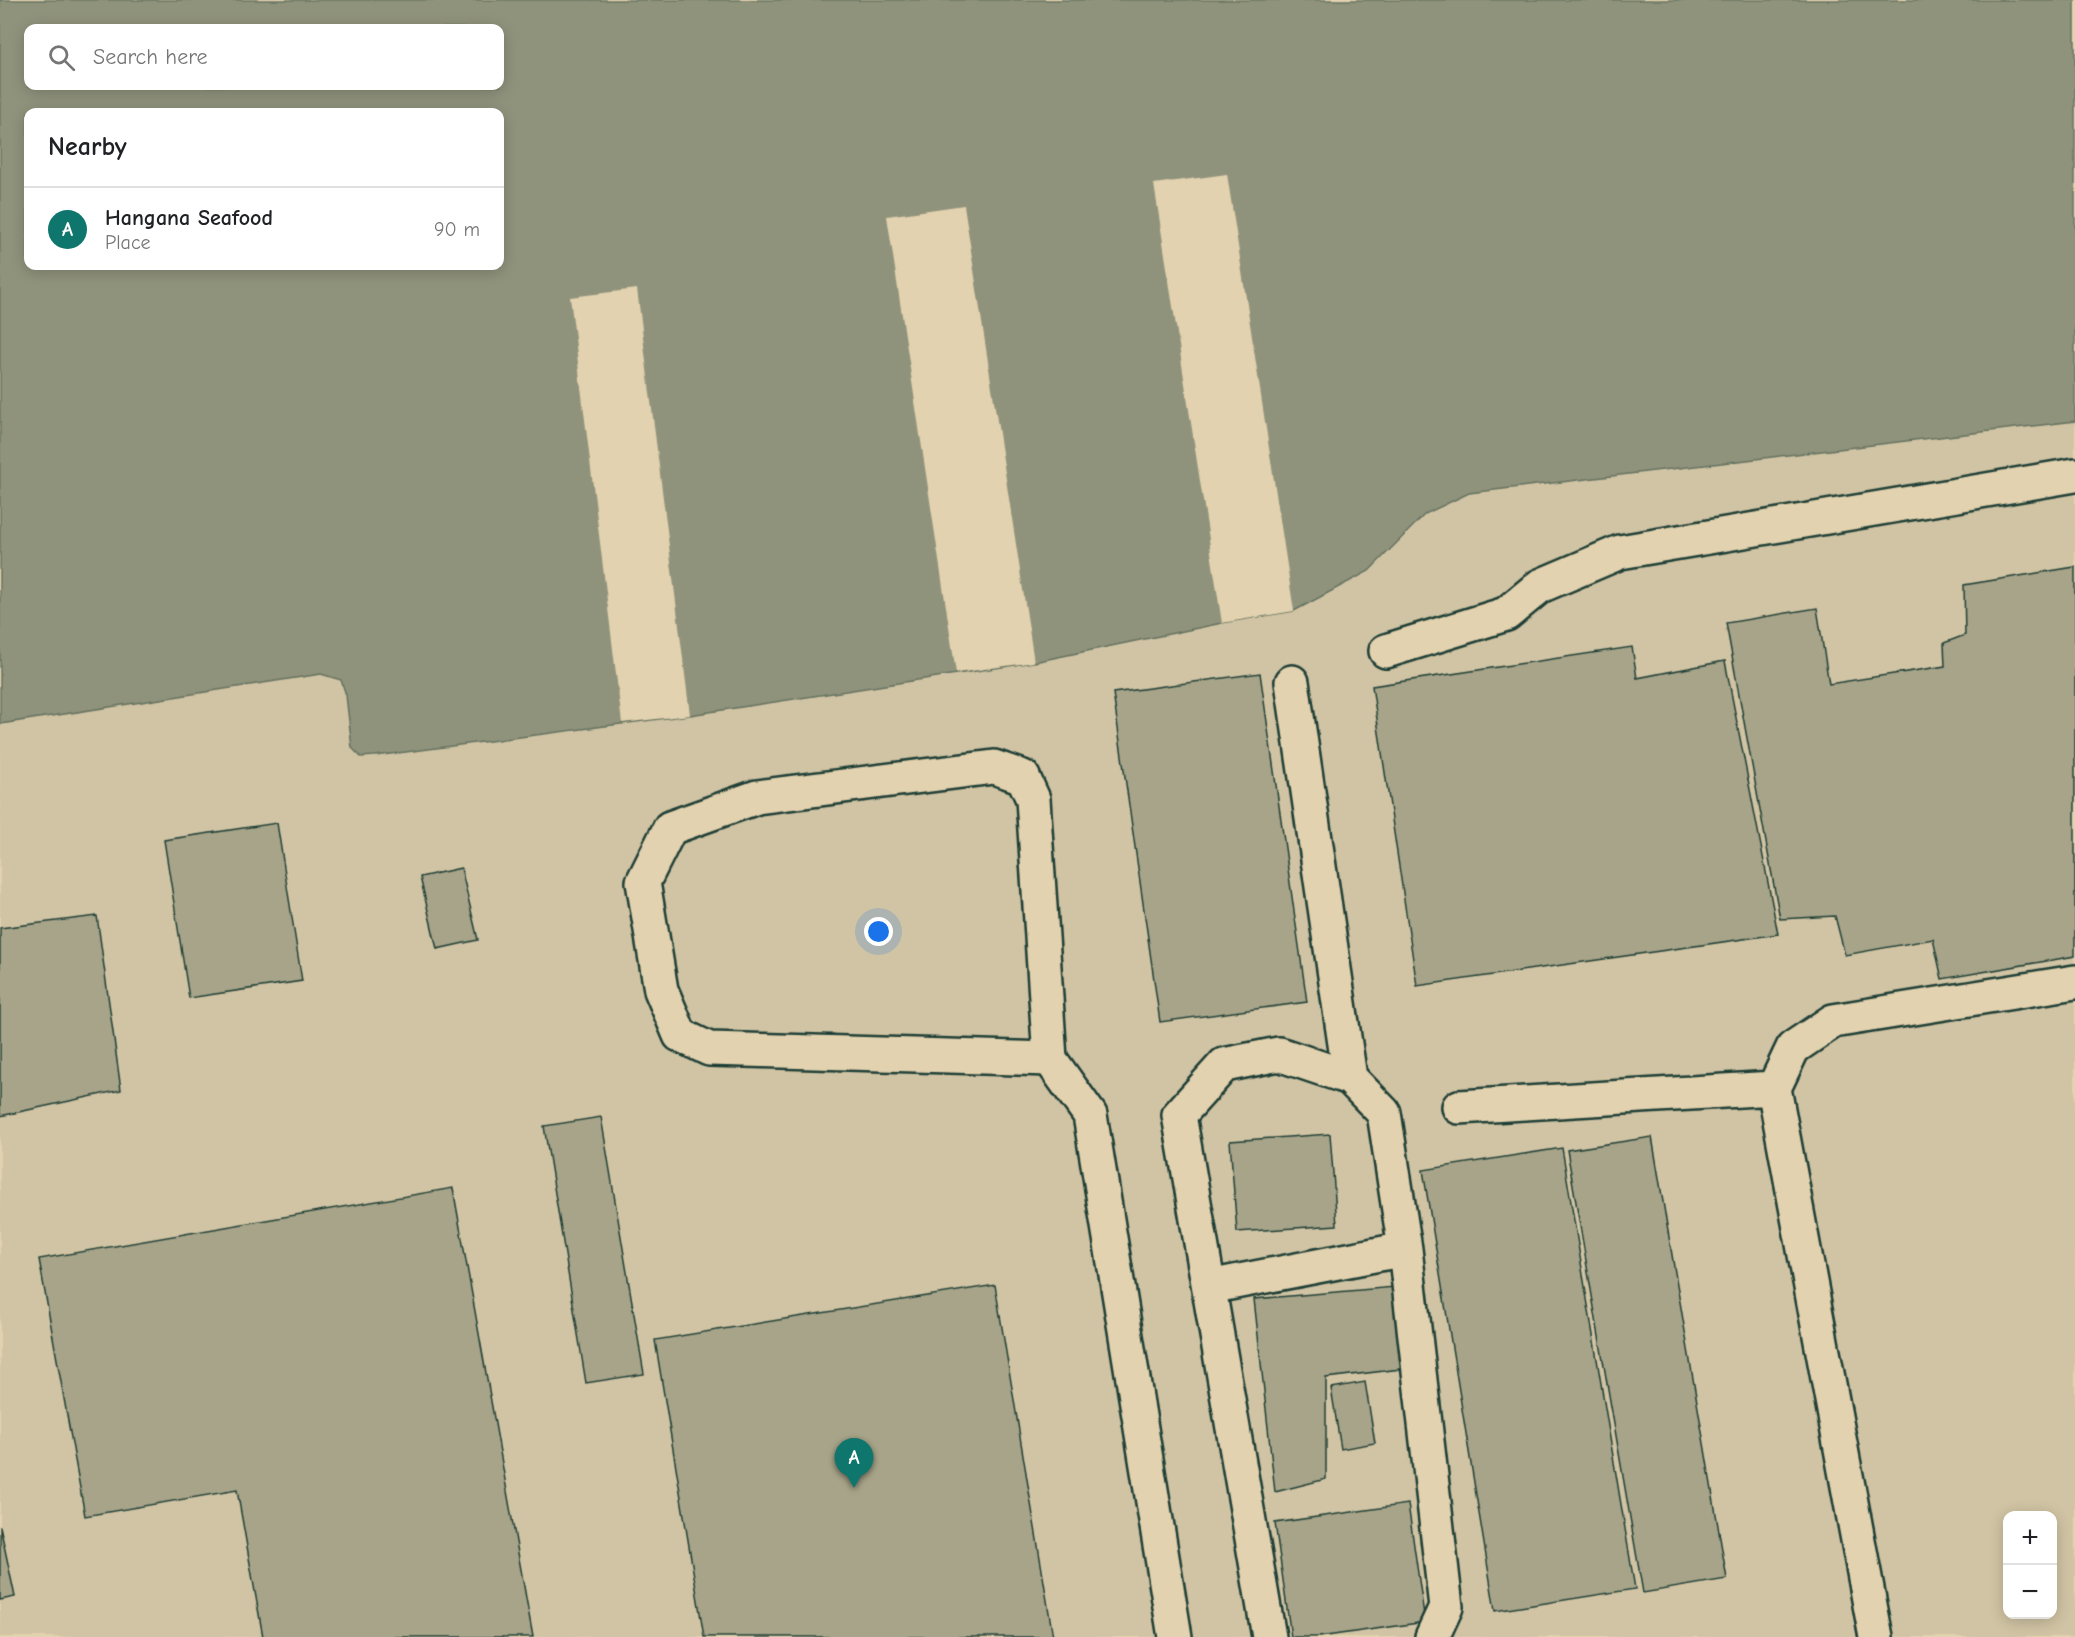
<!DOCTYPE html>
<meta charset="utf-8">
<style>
:root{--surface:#fff;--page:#f6f6f6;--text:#202124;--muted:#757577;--line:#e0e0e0;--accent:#0f766e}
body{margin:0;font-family:"Comic Neue",sans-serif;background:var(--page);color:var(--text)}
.controls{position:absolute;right:18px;bottom:18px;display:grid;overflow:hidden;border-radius:12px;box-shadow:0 3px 15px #0003}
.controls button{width:54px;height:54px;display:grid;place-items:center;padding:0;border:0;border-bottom:2px solid var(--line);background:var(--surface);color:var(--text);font:30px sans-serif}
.you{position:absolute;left:879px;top:932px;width:21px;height:21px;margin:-15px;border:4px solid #fff;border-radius:50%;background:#1a73e8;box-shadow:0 0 0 9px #1a73e833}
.badge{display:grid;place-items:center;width:39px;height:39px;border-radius:50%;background:var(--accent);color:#fff;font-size:20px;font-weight:700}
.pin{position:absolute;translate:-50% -50px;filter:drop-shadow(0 2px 3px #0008)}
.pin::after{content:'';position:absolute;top:32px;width:21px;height:18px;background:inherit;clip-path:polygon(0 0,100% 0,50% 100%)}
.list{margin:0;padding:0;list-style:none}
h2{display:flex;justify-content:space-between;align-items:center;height:78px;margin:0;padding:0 24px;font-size:26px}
h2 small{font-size:20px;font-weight:400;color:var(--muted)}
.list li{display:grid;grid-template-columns:39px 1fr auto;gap:18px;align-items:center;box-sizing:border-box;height:84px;padding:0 24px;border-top:2px solid var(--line)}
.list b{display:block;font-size:22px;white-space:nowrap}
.list p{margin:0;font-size:20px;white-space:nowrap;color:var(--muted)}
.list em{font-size:20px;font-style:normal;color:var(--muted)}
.icon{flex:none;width:33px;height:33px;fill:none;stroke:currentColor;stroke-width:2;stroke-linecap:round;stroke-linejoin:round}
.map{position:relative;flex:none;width:2075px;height:1637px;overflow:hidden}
.search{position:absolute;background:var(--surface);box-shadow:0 3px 15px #0003;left:24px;top:24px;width:480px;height:66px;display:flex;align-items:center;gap:15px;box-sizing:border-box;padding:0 21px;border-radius:12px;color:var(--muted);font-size:22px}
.panel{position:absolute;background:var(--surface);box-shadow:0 3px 15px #0003;left:24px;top:108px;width:480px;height:162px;border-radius:12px}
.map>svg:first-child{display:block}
.built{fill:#d1c4a4;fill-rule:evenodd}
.water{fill:#90937b;stroke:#63715f;stroke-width:1.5;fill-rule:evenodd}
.pier{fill:#e3d2af}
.building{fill:#a7a489;stroke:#1f3d34;stroke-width:1.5}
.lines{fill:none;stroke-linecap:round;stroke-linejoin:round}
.minor-casing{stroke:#1f3d34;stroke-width:38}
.minor{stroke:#e3d2af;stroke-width:33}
</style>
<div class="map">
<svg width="2075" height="1637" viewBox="0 0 2075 1637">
<rect width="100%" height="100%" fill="#e3d2af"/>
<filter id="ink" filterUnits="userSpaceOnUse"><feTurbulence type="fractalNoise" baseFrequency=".0167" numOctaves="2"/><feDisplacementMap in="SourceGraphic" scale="12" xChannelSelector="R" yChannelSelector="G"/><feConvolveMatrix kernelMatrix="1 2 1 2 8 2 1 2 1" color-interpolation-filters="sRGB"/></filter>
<g filter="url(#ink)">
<path class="built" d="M2075 421V1637H0V724L321 674 341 680 375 756 690 715 1034 662 1222 623 1294 611 1369 571 1425 514 1469 493ZM2008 1516H2052V1614H2008Z"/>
<path class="water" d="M0 0H2075V421L1469 493 1425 514 1369 571 1294 611 1222 623 1034 662 690 715 375 756 361 757 352 748 346 695 341 680 321 674 0 724ZM28 28H500V86H28ZM28 112H500V266H28Z"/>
<path class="pier" d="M1227 174 1294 611 1222 623 1154 184Z
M964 205 1034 662 956 673 887 216Z
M637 289 690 715 622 723 570 297Z"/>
<path class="building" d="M2075 567V956L1942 979 1933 939 1845 955 1835 916 1780 919 1726 623 1817 608 1829 684 1945 666 1944 643 1965 635 1964 585Z
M1632 647 1637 678 1725 661 1778 934 1417 986 1372 686Z
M1260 673 1307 1002 1160 1022 1113 693Z
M277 823 302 981 189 998 164 840Z
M461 868 478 940 437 949 420 877Z
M97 916 121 1090 0 1116V928Z
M601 1117 644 1374 586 1383 544 1126Z
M1330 1134 1337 1225 1237 1232 1230 1141Z
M1652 1137 1727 1579 1643 1593 1567 1150Z
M1562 1148 1635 1589 1495 1611 1423 1170Z
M453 1188 533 1637H263L237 1490 85 1516 39 1259Z
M995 1285 1053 1637H704L655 1340Z
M1395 1287 1409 1368 1326 1378V1479L1275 1492 1254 1299Z
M1365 1382 1375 1443 1341 1449 1331 1388Z
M1408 1504 1425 1622 1319 1637H1291L1275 1523Z
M0 1526 15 1597 0 1600Z"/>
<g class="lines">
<g class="minor-casing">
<path id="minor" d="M1386 651 1506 614 1540 586 1620 552 2075 475
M1292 682 1350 1078
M1050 1059 709 1049 680 1035 661 990 643 882 670 828 757 797 994 767 1023 777 1033 799 1050 1059 1090 1115 1175 1637
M1459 1107 1774 1088
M1209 1287 1405 1249
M1269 1637 1179 1115 1224 1065 1279 1054 1350 1078 1384 1113 1405 1249 1446 1607 1432 1637
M1876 1637 1774 1088 1793 1048 1833 1021 2075 982"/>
</g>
<use href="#minor" class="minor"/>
</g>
</g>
</svg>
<div class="controls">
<button>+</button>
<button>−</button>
</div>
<div class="you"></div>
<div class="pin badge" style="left:854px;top:1488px">A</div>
<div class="search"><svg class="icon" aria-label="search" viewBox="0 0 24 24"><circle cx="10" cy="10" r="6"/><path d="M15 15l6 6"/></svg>Search here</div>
<section class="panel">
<h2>Nearby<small></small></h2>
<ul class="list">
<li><span class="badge">A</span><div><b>Hangana Seafood</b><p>Place</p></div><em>90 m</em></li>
</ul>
</section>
</div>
